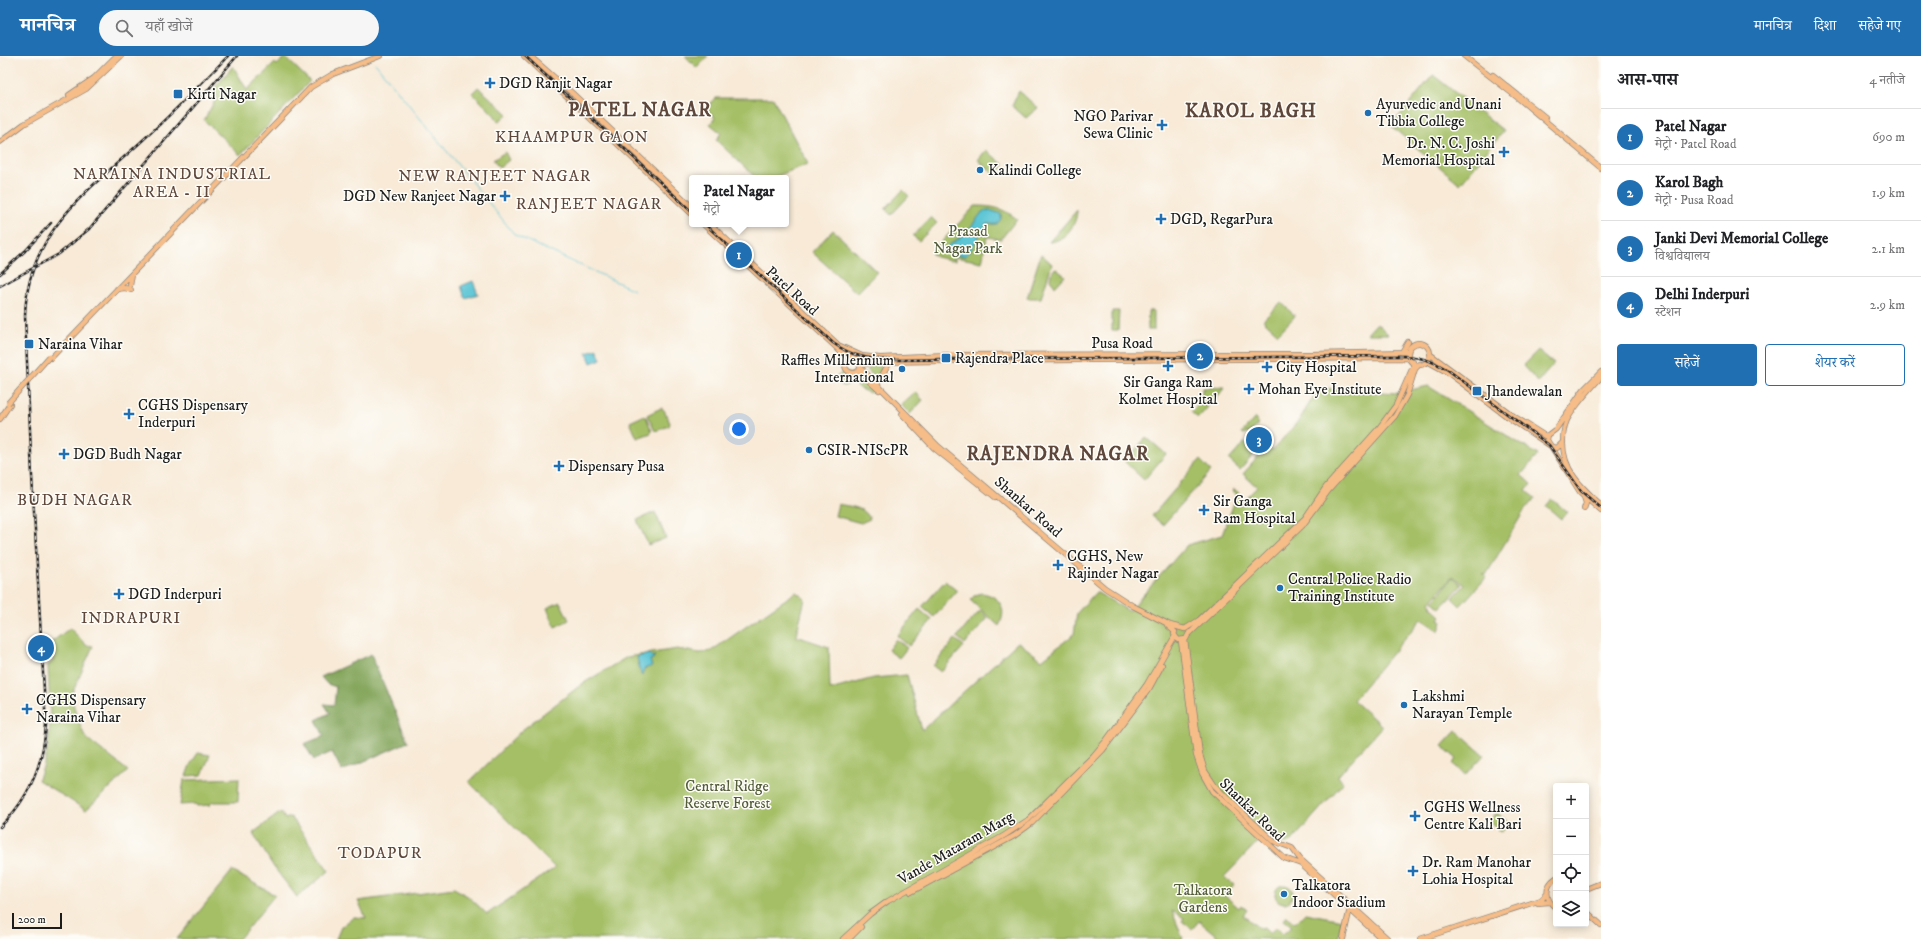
<!DOCTYPE html>
<html lang="hi">
<meta charset="utf-8">
<style>
:root{--surface:#fff;--page:#f6f6f6;--text:#202124;--muted:#757577;--line:#e0e0e0;--accent:#1f6fb2}
body{margin:0;font-family:"IM FELL DW Pica","Noto Serif Devanagari",serif;background:var(--page);color:var(--text)}
.controls{position:absolute;right:12px;bottom:12px;display:grid;overflow:hidden;border-radius:4px;box-shadow:0 2px 10px #0003}
.controls button{width:36px;height:36px;display:grid;place-items:center;padding:0;border:0;border-bottom:1px solid var(--line);background:var(--surface);color:var(--text);font:20px sans-serif}
.scale{position:absolute;left:12px;bottom:10px;width:50px;box-sizing:border-box;padding-left:4px;border:2px solid #1c1c1c;border-top:0;font-size:11px;line-height:14px;white-space:nowrap;color:#1c1c1c;-webkit-text-stroke:3px #fdfcf7;paint-order:stroke}
.you{position:absolute;left:739px;top:373px;width:14px;height:14px;margin:-10px;border:3px solid #fff;border-radius:50%;background:#1a73e8;box-shadow:0 0 0 6px #1a73e833}
.badge{display:grid;place-items:center;width:26px;height:26px;border-radius:50%;background:var(--accent);color:#fff;font-size:13px;font-weight:700}
.pin{position:absolute;translate:-50% -50%;border:2px solid #fff;box-shadow:0 1px 4px #0006}
.popup{position:absolute;left:689px;top:119px;width:100px;height:52px;box-sizing:border-box;display:grid;place-content:center;border-radius:4px;background:var(--surface);filter:drop-shadow(0 1px 3px #0005);font-size:13px;white-space:nowrap;color:var(--muted)}
.popup b{font-size:15px;color:var(--text)}
.popup::after{content:'';position:absolute;left:50%;top:100%;margin-left:-8px;border:8px solid transparent;border-top-color:var(--surface)}
.list{margin:0;padding:0;list-style:none}
h2{display:flex;justify-content:space-between;align-items:center;height:52px;margin:0;padding:0 16px;font-size:17px}
h2 small{font-size:13px;font-weight:400;color:var(--muted)}
.list li{display:grid;grid-template-columns:26px 1fr auto;gap:12px;align-items:center;box-sizing:border-box;height:56px;padding:0 16px;border-top:1px solid var(--line)}
.list b{display:block;font-size:15px;white-space:nowrap}
.list p{margin:0;font-size:13px;white-space:nowrap;color:var(--muted)}
.list em{font-size:13px;font-style:normal;color:var(--muted)}
.actions{display:flex;gap:8px;padding:12px 16px}
.actions a{flex:1;padding:9px 0;border:1px solid var(--accent);border-radius:4px;text-align:center;font-size:14px;color:var(--accent)}
.actions .main{background:var(--accent);color:#fff}
.icon{flex:none;width:22px;height:22px;fill:none;stroke:currentColor;stroke-width:2;stroke-linecap:round;stroke-linejoin:round}
.map{position:relative;flex:none;width:1601px;height:883px;overflow:hidden}
header{display:flex;align-items:center;gap:24px;box-sizing:border-box;height:56px;padding:0 20px;background:var(--accent);color:#fff}
header strong{font-size:19px}
nav{display:flex;gap:22px;margin-inline-start:auto;font-size:14px}
.search{width:280px;height:36px;background:var(--page);display:flex;align-items:center;gap:10px;box-sizing:border-box;padding:0 14px;border-radius:22px;color:var(--muted);font-size:15px}
main{display:flex}
aside{flex:1;background:var(--surface)}
.map>svg:first-child{display:block}
.green{fill:#a5bf66;stroke:#606e41}
.forest{fill:#84a65b;stroke:#50613c}
.water{fill:#59c4d4;stroke:#3a7078}
.lines{fill:none;stroke-linecap:round;stroke-linejoin:round}
.stream{stroke:#59c4d4;stroke-width:1}
.major-casing{stroke:#8a837a;stroke-width:6}
.major{stroke:#f7bd88;stroke-width:4.5}
.rail-casing{stroke:#1c1c1c;stroke-width:2.5}
.rail{stroke:#fdfcf7;stroke-width:1;stroke-dasharray:3;stroke-linecap:butt}
.major-bridge-casing{stroke:#8a837a;stroke-width:6;stroke-linecap:butt}
.major-bridge{stroke:#f7bd88;stroke-width:4.5}
.poi-dot{fill:#1f6fb2;stroke:#fdfcf7;stroke-width:1.5}
.labels{text-anchor:middle;dominant-baseline:central;stroke-width:3;stroke-linejoin:round;paint-order:stroke}
.poi-label{font-size:15px;fill:#1c1c1c;stroke:#fdfcf7;text-anchor:start}
.park-label{font-size:15px;fill:#535d3a;stroke:#fdfcf7}
.street-label{font-size:15px;fill:#1c1c1c;stroke:#fdfcf7}
.neighbourhood-label{font-size:16px;letter-spacing:1px;fill:#5e463b;stroke:#fdfcf7}
.district-label{font-size:19px;font-weight:bold;letter-spacing:1px;fill:#5e463b;stroke:#fdfcf7}
</style>
<header>
<strong>मानचित्र</strong>
<div class="search"><svg class="icon" aria-label="search" viewBox="0 0 24 24"><circle cx="10" cy="10" r="6"/><path d="M15 15l6 6"/></svg>यहाँ खोजें</div>
<nav><a>मानचित्र</a><a>दिशा</a><a>सहेजे गए</a></nav>
</header>
<main>
<div class="map">
<svg width="1601" height="883" viewBox="0 0 1601 883">
<rect width="100%" height="100%" fill="#fdfcf7"/>
<filter id="ink" filterUnits="userSpaceOnUse"><feTurbulence type="fractalNoise" baseFrequency=".025" numOctaves="2"/><feDisplacementMap in="SourceGraphic" scale="8" xChannelSelector="R" yChannelSelector="G"/><feConvolveMatrix kernelMatrix="1 2 1 2 8 2 1 2 1" color-interpolation-filters="sRGB"/></filter>
<filter id="wash" filterUnits="userSpaceOnUse"><feTurbulence type="fractalNoise" baseFrequency=".012" numOctaves="4" result="noise"/><feDisplacementMap in="SourceGraphic" scale="16" xChannelSelector="R" yChannelSelector="G"/><feGaussianBlur stdDeviation="0.9" result="paint"/><feColorMatrix in="noise" values="0 0 0 0 0 0 0 0 0 0 0 0 0 0 0 0 0 1.4 0 .05"/><feComposite in="paint" operator="in"/></filter>
<g filter="url(#wash)">
<rect width="100%" height="100%" fill="#f8ead7"/>
<path class="green" d="M685 0H708L697 12Z
M285 1 310 25 240 99 204 64 217 41V39L213 34 233 10 247 34 275 7 277 9Z
M1433 19 1504 75 1460 128 1391 70Z
M478 31 508 58 498 66 495 60 472 37Z
M1019 35 1038 52 1026 62 1012 50Z
M716 42H773L808 108 772 122H756L716 84 721 77 710 68 715 62 706 52Z
M986 94 1004 109 996 120 978 104Z
M505 96 509 104 499 112 493 104Z
M903 134 909 140 891 159 885 153Z
M975 150C993 150 1003 152 1017 163L1001 183 987 181 982 206 955 201V205L936 201 931 197Z
M1077 154C1077 169 1065 185 1049 186Z
M931 161 937 167 919 185 913 180Z
M833 174 877 216 857 237 812 196Z
M1041 198 1052 208 1041 242H1027Z
M1055 212 1065 220 1055 231 1050 223 1051 218Z
M1281 246 1295 260 1278 278 1263 264Z
M1112 255H1119L1118 274H1112Z
M1148 255H1154V274H1148Z
M1377 267 1388 278H1367Z
M1538 295 1554 308 1538 326 1523 310Z
M872 309H879L883 312 877 323 867 314Z
M845 315 854 320 849 328 844 330 836 326 835 322Z
M858 322H864L876 332 870 337 862 334 854 327Z
M1428 330 1538 399 1521 419 1531 428 1526 435 1535 442 1524 455 1486 519 1482 518 1487 521 1460 550 1452 542 1465 529 1453 520 1430 546 1432 548 1431 551 1441 560 1439 563 1442 566 1439 575 1421 563 1353 644 1382 670 1338 720 1343 727 1290 787H1281L1268 775 1224 821 1234 829 1225 840 1239 852 1241 849 1247 854 1243 859 1260 873 1264 872 1270 878 1276 871 1283 878 1292 870 1284 864 1287 860 1295 867 1305 857 1342 864 1338 883H1224L1217 880 1199 865 1192 873 1182 865 1184 862 1172 855 1183 883H336L341 871 354 861 366 862 358 845 454 832 469 841 487 858 555 812 469 726 522 674 582 628 627 601 677 593 700 597 711 595 796 536 805 543 796 580 829 591 830 634 874 622 907 619 922 674 1018 586 1042 604 1074 578 1077 557 1096 536 1129 555 1187 489 1222 479 1237 439 1232 435 1234 433 1239 437 1237 439 1243 445 1257 431 1243 418 1268 390 1273 394 1299 364 1319 332 1397 337Z
M1225 331 1211 349 1202 342V332Z
M915 336 923 344 910 358 901 349Z
M1201 345 1208 351 1198 362 1191 356Z
M661 352 664 354 670 367 669 370 655 375 647 359Z
M643 360 646 361 652 375 651 377 637 382 630 366Z
M1255 362 1258 368 1252 375 1244 378 1242 377Z
M1146 381 1166 398 1144 424 1125 406Z
M1245 386 1256 396 1240 414 1229 404Z
M1200 404 1211 415 1163 469 1152 460Z
M1552 443 1567 456 1561 463 1546 450Z
M838 448C850 451 864 450 870 463L861 467 835 460Z
M655 456 666 482 648 489 637 464Z
M1453 521 1462 529 1440 552 1433 546Z
M945 525 957 535 934 561 922 551Z
M982 537C1000 540 1008 553 999 570L970 544 975 539Z
M560 546 569 564 555 571 547 552Z
M919 553 932 564 909 590 897 580Z
M980 555 988 562 965 588 957 581Z
M70 572 86 589 93 590 71 640 77 661 85 681 128 715 86 754 38 724C55 688 49 648 48 609L53 605 49 588Z
M896 583 907 592 899 602 888 594Z
M955 583 964 590 941 616 933 610Z
M1456 675 1484 699 1465 720 1453 707 1457 703 1442 690Z
M198 697 210 699 202 719 186 720 190 709Z
M239 722 238 746H212L210 749 197 750 196 748 180 749 184 724Z
M281 756 285 763 291 761 329 815 297 841 273 810 253 777Z
M1497 757 1509 767 1501 776 1489 766Z
M232 815 275 839 239 883H177Z
M1275 838a9 9 0 1 1 18 0a9 9 0 1 1-18 0Z"/>
<path class="forest" d="M371 598 408 686 342 715 332 696 314 704 304 688 324 680 316 664 330 657 324 648 334 649 336 631 327 628 321 621Z"/>
<path class="water" d="M983 155H993L1001 158V163L997 168C993 169 990 167 987 168 984 168 972 195 965 200L945 197 944 193 966 177Z
M473 225 478 238 465 242 461 230Z
M597 293 601 303 591 307 587 297Z
M649 598 653 601 655 599 653 603 650 604 652 610 644 613 642 619H641L637 601Z"/>
<g class="lines">
<path class="stream" d="M375 7 515 179 634 234"/>
</g>
</g>
<g filter="url(#ink)">
<g class="lines">
<g class="major-casing">
<path id="major" d="M524 0 692 158
M530 0 572 37 692 151
M1464 0 1518 42 1601 112
M1493 19 1545 61
M69 39 94 22 116 0
M0 86 24 68 86 33 121 0
M703 168 838 293 847 304
M710 168 851 301
M130 230 132 218
M117 233 125 232 131 234
M1408 298a11 11 0 1 1 22 0a11 11 0 1 1-22 0Z
M838 289 862 300 880 302 946 299 1310 298 1408 296
M1402 296 1408 286
M1431 299 1515 361 1545 380 1548 379
M845 309a8 8 0 1 1 16 0a8 8 0 1 1-16 0Z
M51 302 311 31 333 18 380 0
M1427 305 1447 316 1509 362 1552 391 1557 392 1563 386
M861 309 875 306 945 305 1408 302
M860 311 938 390 1105 532 1133 550 1170 569 1185 573
M858 315 879 334
M1601 316 1584 333 1556 373 1548 379 1547 384 1580 436 1601 455
M853 321 863 319
M1601 321C1590 333 1578 346 1570 359 1564 367 1563 376 1563 385 1562 413 1581 431 1601 449
M877 328 889 307
M902 358 934 392 995 441
M0 363 10 348
M1584 453 1586 447 1584 441
M1167 569 1175 576
M1185 573 1199 564 1305 462 1326 431 1379 372 1396 349 1413 311V306
M1174 578 1178 584 1186 583 1188 579 1303 469 1329 434 1395 360 1407 339 1415 313 1420 308
M1185 584 1200 699 1205 715 1215 730 1228 743 1273 785 1292 792 1300 803 1388 883
M1181 585 1196 699 1202 717 1212 735 1284 802 1301 808 1382 883
M1556 822C1544 830 1545 844 1556 852
M1586 833 1601 827
M911 836 1014 780 1032 767 1103 694 1149 633 1162 609
M1538 847 1550 846
M1586 855 1601 869
M843 883 870 858 888 845 1005 779 1028 764 1093 700 1105 686 1147 628 1175 580
M849 883 861 871
M1343 883 1350 852
M1420 883 1541 844 1547 838"/>
</g>
<use href="#major" class="major"/>
<g class="rail-casing">
<path id="rail" d="M525 0 692 156
M705 168 833 287C851 300 868 303 890 304L1399 300C1418 300 1431 304 1448 314L1549 389 1581 435 1601 452
M0 218 25 195 51 167
M0 230 59 198 89 173 237 0
M0 771C28 744 43 709 46 670L32 420 25 260C27 176 88 135 144 83 173 57 201 28 228 0"/>
</g>
<use href="#rail" class="rail"/>
<g class="major-bridge-casing">
<path id="major-bridge" d="M8 347 49 301"/>
</g>
<use href="#major-bridge" class="major-bridge"/>
</g>
</g>
<g class="poi-dot">
<path d="M488 21h4v4h4v4h-4v4h-4v-4h-4v-4h4z"/>
<rect x="173" y="33" width="10" height="10" rx="2"/>
<circle cx="1368" cy="57" r="4"/>
<path d="M1160 63h4v4h4v4h-4v4h-4v-4h-4v-4h4z"/>
<path d="M1502 90h4v4h4v4h-4v4h-4v-4h-4v-4h4z"/>
<circle cx="980" cy="114" r="4"/>
<path d="M503 134h4v4h4v4h-4v4h-4v-4h-4v-4h4z"/>
<path d="M1159 157h4v4h4v4h-4v4h-4v-4h-4v-4h4z"/>
<rect x="24" y="283" width="10" height="10" rx="2"/>
<rect x="941" y="297" width="10" height="10" rx="2"/>
<path d="M1166 304h4v4h4v4h-4v4h-4v-4h-4v-4h4z"/>
<path d="M1265 305h4v4h4v4h-4v4h-4v-4h-4v-4h4z"/>
<circle cx="902" cy="313" r="4"/>
<path d="M1247 327h4v4h4v4h-4v4h-4v-4h-4v-4h4z"/>
<rect x="1472" y="330" width="10" height="10" rx="2"/>
<path d="M127 352h4v4h4v4h-4v4h-4v-4h-4v-4h4z"/>
<circle cx="809" cy="394" r="4"/>
<path d="M62 392h4v4h4v4h-4v4h-4v-4h-4v-4h4z"/>
<path d="M557 404h4v4h4v4h-4v4h-4v-4h-4v-4h4z"/>
<path d="M1202 448h4v4h4v4h-4v4h-4v-4h-4v-4h4z"/>
<path d="M1056 503h4v4h4v4h-4v4h-4v-4h-4v-4h4z"/>
<circle cx="1280" cy="532" r="4"/>
<path d="M117 532h4v4h4v4h-4v4h-4v-4h-4v-4h4z"/>
<circle cx="1404" cy="649" r="4"/>
<path d="M25 647h4v4h4v4h-4v4h-4v-4h-4v-4h4z"/>
<path d="M1413 754h4v4h4v4h-4v4h-4v-4h-4v-4h4z"/>
<path d="M1411 809h4v4h4v4h-4v4h-4v-4h-4v-4h4z"/>
<circle cx="1284" cy="838" r="4"/>
</g>
<g class="labels">
<g class="poi-label">
<text x="499" y="27">DGD Ranjit Nagar</text>
<text x="187" y="38">Kirti Nagar</text>
<text x="1376" y="48">Ayurvedic and Unani<tspan x="1376" dy="17">Tibbia College</tspan></text>
<text x="1153" y="60" text-anchor="end">NGO Parivar<tspan x="1153" dy="17">Sewa Clinic</tspan></text>
<text x="1495" y="87" text-anchor="end">Dr. N. C. Joshi<tspan x="1495" dy="17">Memorial Hospital</tspan></text>
<text x="988" y="114">Kalindi College</text>
<text x="496" y="140" text-anchor="end">DGD New Ranjeet Nagar</text>
<text x="1170" y="163">DGD, RegarPura</text>
<text x="38" y="288">Naraina Vihar</text>
<text x="955" y="302">Rajendra Place</text>
<text x="894" y="304" text-anchor="end">Raffles Millennium<tspan x="894" dy="17">International</tspan></text>
<text x="1276" y="311">City Hospital</text>
<text x="1168" y="326" text-anchor="middle">Sir Ganga Ram<tspan x="1168" dy="17">Kolmet Hospital</tspan></text>
<text x="1258" y="333">Mohan Eye Institute</text>
<text x="1486" y="335">Jhandewalan</text>
<text x="138" y="349">CGHS Dispensary<tspan x="138" dy="17">Inderpuri</tspan></text>
<text x="817" y="394">CSIR-NIScPR</text>
<text x="73" y="398">DGD Budh Nagar</text>
<text x="568" y="410">Dispensary Pusa</text>
<text x="1213" y="445">Sir Ganga<tspan x="1213" dy="17">Ram Hospital</tspan></text>
<text x="1067" y="500">CGHS, New<tspan x="1067" dy="17">Rajinder Nagar</tspan></text>
<text x="1288" y="523">Central Police Radio<tspan x="1288" dy="17">Training Institute</tspan></text>
<text x="128" y="538">DGD Inderpuri</text>
<text x="1412" y="640">Lakshmi<tspan x="1412" dy="17">Narayan Temple</tspan></text>
<text x="36" y="644">CGHS Dispensary<tspan x="36" dy="17">Naraina Vihar</tspan></text>
<text x="1424" y="751">CGHS Wellness<tspan x="1424" dy="17">Centre Kali Bari</tspan></text>
<text x="1422" y="806">Dr. Ram Manohar<tspan x="1422" dy="17">Lohia Hospital</tspan></text>
<text x="1292" y="829">Talkatora<tspan x="1292" dy="17">Indoor Stadium</tspan></text>
</g>
<g class="park-label">
<text x="968" y="175">Prasad<tspan x="968" dy="17">Nagar Park</tspan></text>
<text x="727" y="730">Central Ridge<tspan x="727" dy="17">Reserve Forest</tspan></text>
<text x="1203" y="834">Talkatora<tspan x="1203" dy="17">Gardens</tspan></text>
</g>
<g class="street-label">
<text transform="translate(792 235) rotate(42)">Patel Road</text>
<text x="1122" y="287">Pusa Road</text>
<text transform="translate(1028 451) rotate(41)">Shankar Road</text>
<text transform="translate(1252 754) rotate(44)">Shankar Road</text>
<text transform="translate(956 792) rotate(-30)">Vande Mataram Marg</text>
</g>
<g class="neighbourhood-label">
<text x="572" y="81">KHAAMPUR GAON</text>
<text x="172" y="118">NARAINA INDUSTRIAL<tspan x="172" dy="18">AREA - II</tspan></text>
<text x="495" y="120">NEW RANJEET NAGAR</text>
<text x="589" y="148">RANJEET NAGAR</text>
<text x="75" y="444">BUDH NAGAR</text>
<text x="131" y="562">INDRAPURI</text>
<text x="380" y="797">TODAPUR</text>
</g>
<g class="district-label">
<text x="640" y="54">PATEL NAGAR</text>
<text x="1251" y="55">KAROL BAGH</text>
<text x="1058" y="398">RAJENDRA NAGAR</text>
</g>
</g>
</svg>
<div class="controls">
<button>+</button>
<button>−</button>
<button><svg class="icon" aria-label="locate" viewBox="0 0 24 24"><circle cx="12" cy="12" r="6"/><path d="M12 2v4M12 18v4M2 12h4M18 12h4"/></svg></button>
<button><svg class="icon" aria-label="layers" viewBox="0 0 24 24"><path d="M12 4l9 5-9 5-9-5zM3 14l9 5 9-5"/></svg></button>
</div>
<div class="scale">200 m</div>
<div class="you"></div>
<div class="pin badge" style="left:739px;top:199px">1</div>
<div class="popup"><b>Patel Nagar</b>मेट्रो</div>
<div class="pin badge" style="left:1200px;top:300px">2</div>
<div class="pin badge" style="left:1259px;top:384px">3</div>
<div class="pin badge" style="left:41px;top:592px">4</div>
</div>
<aside>
<h2>आस-पास<small>4 नतीजे</small></h2>
<ul class="list">
<li><span class="badge">1</span><div><b>Patel Nagar</b><p>मेट्रो · Patel Road</p></div><em>690 m</em></li>
<li><span class="badge">2</span><div><b>Karol Bagh</b><p>मेट्रो · Pusa Road</p></div><em>1.9 km</em></li>
<li><span class="badge">3</span><div><b>Janki Devi Memorial College</b><p>विश्वविद्यालय</p></div><em>2.1 km</em></li>
<li><span class="badge">4</span><div><b>Delhi Inderpuri</b><p>स्टेशन</p></div><em>2.9 km</em></li>
</ul>
<div class="actions"><a class="main">सहेजें</a><a>शेयर करें</a></div>
</aside>
</main>
